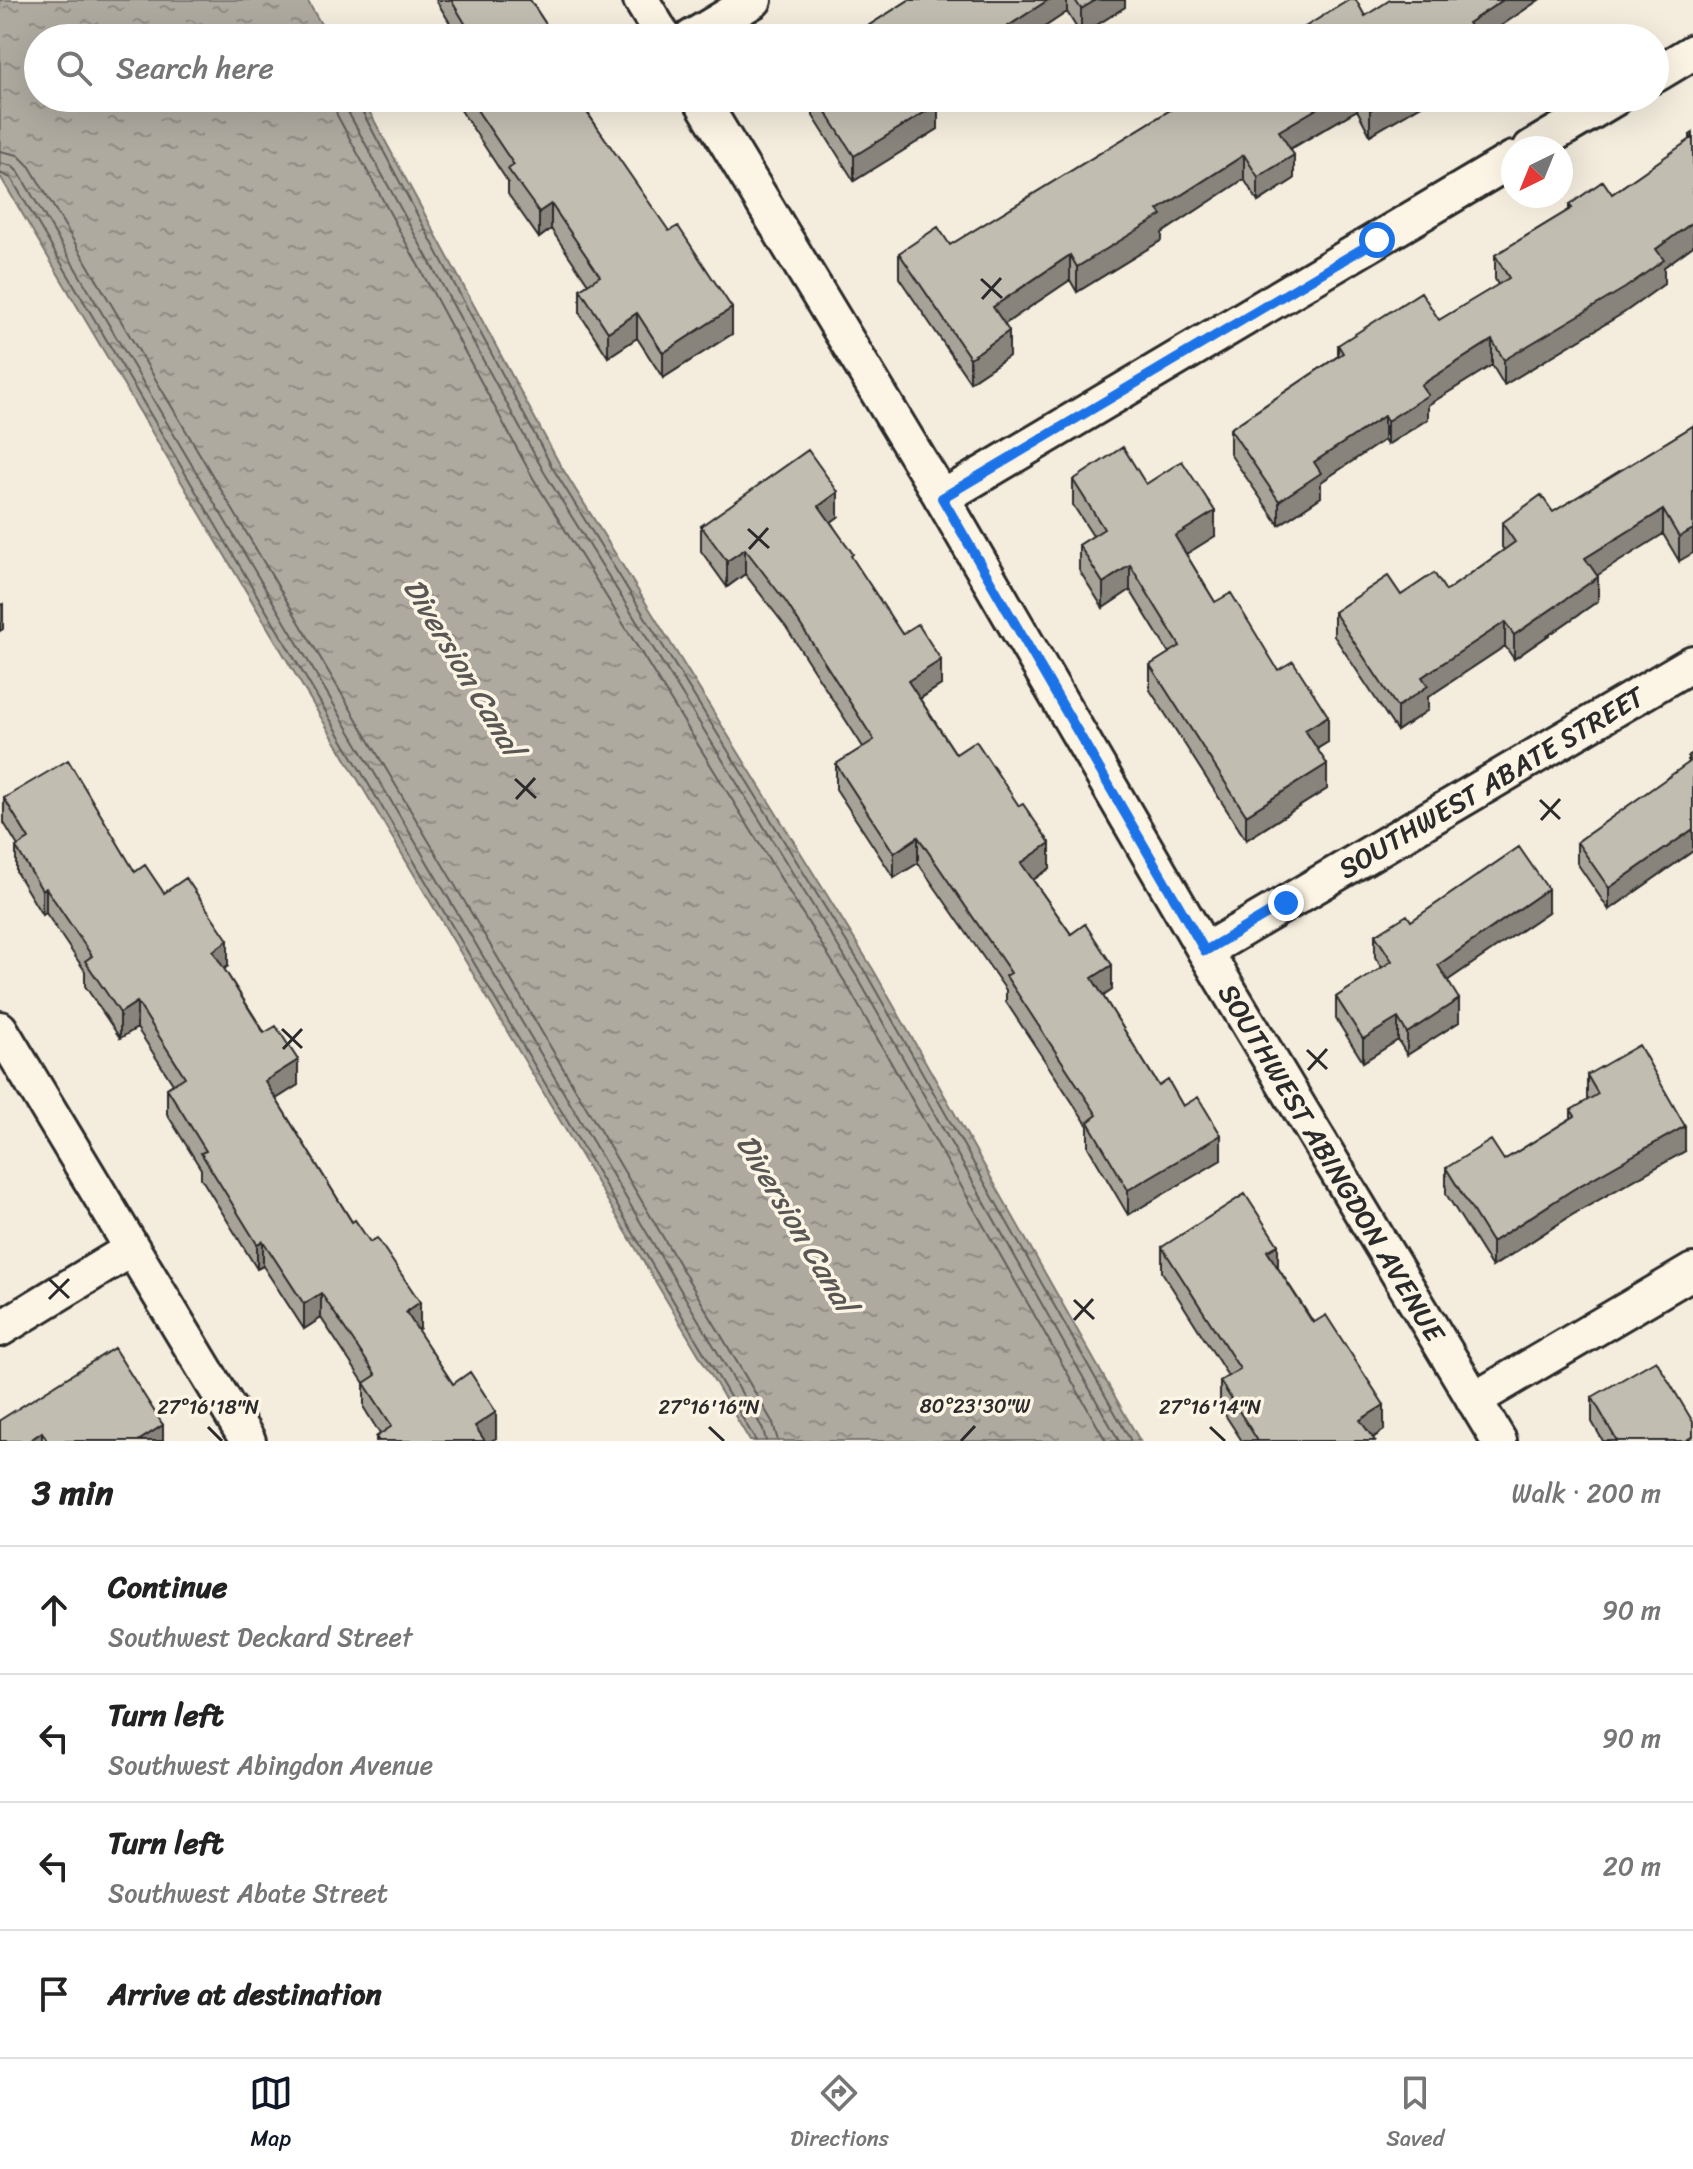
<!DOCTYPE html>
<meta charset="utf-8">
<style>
:root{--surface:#fff;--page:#f6f6f6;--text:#222;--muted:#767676;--line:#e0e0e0;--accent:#111827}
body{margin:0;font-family:Sriracha,sans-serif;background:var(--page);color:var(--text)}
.compass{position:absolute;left:1501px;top:136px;width:72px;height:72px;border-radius:50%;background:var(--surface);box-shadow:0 8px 32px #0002;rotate:223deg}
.stop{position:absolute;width:24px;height:24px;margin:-18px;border:6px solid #1a73e8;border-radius:50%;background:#fff}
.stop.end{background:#1a73e8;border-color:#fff;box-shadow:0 2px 8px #0008}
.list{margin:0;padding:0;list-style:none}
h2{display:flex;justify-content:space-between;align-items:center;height:104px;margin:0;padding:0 32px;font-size:34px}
h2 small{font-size:26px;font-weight:400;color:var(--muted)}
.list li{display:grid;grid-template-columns:52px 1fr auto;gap:24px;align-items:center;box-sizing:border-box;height:128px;padding:0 32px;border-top:2px solid var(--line)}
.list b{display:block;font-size:30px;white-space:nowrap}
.list p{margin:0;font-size:26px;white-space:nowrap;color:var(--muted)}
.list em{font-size:26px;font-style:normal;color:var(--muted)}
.icon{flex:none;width:44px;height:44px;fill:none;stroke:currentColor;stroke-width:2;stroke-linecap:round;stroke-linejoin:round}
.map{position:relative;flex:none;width:1693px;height:1441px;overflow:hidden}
.search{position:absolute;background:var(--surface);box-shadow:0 8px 32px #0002;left:24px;right:24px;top:24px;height:88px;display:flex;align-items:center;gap:20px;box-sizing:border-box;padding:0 28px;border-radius:44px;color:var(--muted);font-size:30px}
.sheet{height:616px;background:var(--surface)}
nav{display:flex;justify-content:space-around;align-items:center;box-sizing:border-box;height:112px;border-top:2px solid var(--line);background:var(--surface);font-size:22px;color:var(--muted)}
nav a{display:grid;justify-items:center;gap:4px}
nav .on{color:var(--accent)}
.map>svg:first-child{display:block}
.water{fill:url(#water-ripples);stroke:#7a7771;stroke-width:2}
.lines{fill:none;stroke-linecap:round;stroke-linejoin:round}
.shore{stroke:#605e5a;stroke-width:2}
.minor-casing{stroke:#2b2b2b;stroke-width:40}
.minor{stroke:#fcf5e5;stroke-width:34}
.wall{fill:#a7a398;stroke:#2b2b2b;stroke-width:2}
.shaded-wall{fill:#88847c;stroke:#2b2b2b;stroke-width:2}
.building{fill:#c2bdb1;stroke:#2b2b2b;stroke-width:2}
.route{stroke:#1a73e8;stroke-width:10}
.ticks{fill:none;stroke:#2b2b2b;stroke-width:3}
.labels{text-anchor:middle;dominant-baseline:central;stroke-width:7;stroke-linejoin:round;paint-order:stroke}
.street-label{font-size:28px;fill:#2b2b2b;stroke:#fcf5e5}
.water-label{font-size:30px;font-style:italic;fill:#595754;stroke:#fcf5e5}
.ticks-label{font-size:20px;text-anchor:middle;fill:#2b2b2b;stroke:#fcf5e5;stroke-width:7;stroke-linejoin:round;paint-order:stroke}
</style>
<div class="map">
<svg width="1693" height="1441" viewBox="0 0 1693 1441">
<defs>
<pattern id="water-ripples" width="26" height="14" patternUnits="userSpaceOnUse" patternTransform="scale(2)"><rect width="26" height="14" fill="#afaaa0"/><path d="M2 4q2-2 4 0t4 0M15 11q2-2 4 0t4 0" fill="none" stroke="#8f8b83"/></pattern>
</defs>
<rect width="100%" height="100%" fill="#f4edde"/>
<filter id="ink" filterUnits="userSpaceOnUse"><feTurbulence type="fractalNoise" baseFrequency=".0125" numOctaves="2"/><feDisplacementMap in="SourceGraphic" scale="16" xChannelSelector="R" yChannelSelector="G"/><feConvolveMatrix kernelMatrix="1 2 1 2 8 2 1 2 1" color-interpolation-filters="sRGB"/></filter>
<g filter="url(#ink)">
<path class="water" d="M0 0H307L329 38H38V98H362L559 463 874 971 1140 1441H750L0 176Z"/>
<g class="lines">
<path class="shore" d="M333 98 337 115 533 478 848 987 1106 1441
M345 98 347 110 544 472 859 980 1119 1441
M355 98 552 467 867 975 1131 1441
M0 151 18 155 30 167 773 1423 778 1441
M0 163 12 166 19 173 763 1429 766 1441
M0 173 11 178 756 1441"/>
<g class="minor-casing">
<g id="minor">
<path d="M641 0 664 38"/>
<path d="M691 38 754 0"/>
<path d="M1655 75 1693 52"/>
<path id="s1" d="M700 98 942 498 1205 951 1499 1441"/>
<path d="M1531 148 1615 98"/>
<path d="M942 498 1513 159"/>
<path id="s2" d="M1205 951 1693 663"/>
<path d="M0 1029 248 1441"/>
<path d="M0 1329 130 1250"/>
<path d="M1474 1400 1693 1271"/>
</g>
</g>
<use href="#minor" class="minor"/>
</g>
<path class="wall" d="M436 0H530L555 38H459Z
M909 0H1125V7L1081 35 1067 12 1028 38H849Z
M453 98H582V104L732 334 663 378 637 338 608 357 580 314V289L588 284 551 229 539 238 508 194V182Z
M813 98H938L935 100 938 129 854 181 813 116Z
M1190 98H1433L1370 135 1357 110 1291 149 1294 179 1258 202 1244 179 1162 233V240L1077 292 1070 280 1004 324 1009 356 970 382 899 278V253L950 245Z
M1693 133V246L1664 267V284L1625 312 1504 385 1492 365 1428 405V419L1387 445 1384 440 1321 482V497L1279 525 1230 454V429L1338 356V345L1439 320 1498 285 1495 279V255L1569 210V205L1612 194 1690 140V135Z
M1693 426 1679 561 1663 534 1596 575 1598 601 1514 659 1505 646 1428 697V710L1397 731 1334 636V612L1401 595 1446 591 1504 550 1502 547V523L1553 512Z
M1073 480 1146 484 1215 536 1186 554 1215 602 1278 670 1328 742 1317 749 1327 789 1246 840 1150 690V665L1169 653 1130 590 1103 608 1079 570V545L1093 536 1073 505Z
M838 517 831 522 853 560 902 634 941 685 920 699 956 754 1050 868 1033 880 1071 934 1112 990 1103 996 1159 1086 1183 1106 1221 1160 1128 1215 1088 1147V1126L1006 1002V990L918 863 894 878 836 789V764L863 747 786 627 745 574 727 587 701 551V526Z
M1693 753V851L1609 910 1577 863V842L1688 764V756Z
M4 798 135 872 164 893 228 966 224 969 298 1085 276 1099 352 1222 420 1328 417 1330 453 1384 496 1438 491 1441H376V1437L380 1434 364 1408V1383L321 1318 304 1329 263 1266 257 1269 201 1178V1169L167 1114V1088L173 1084 137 1028 120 1038 85 986V971L46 913 42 915 16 872V847L18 846 4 823Z
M1548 912 1448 980 1459 1022 1407 1055 1398 1040 1363 1062 1336 1019V997L1382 968 1375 957V935L1411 921Z
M1587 1075 1685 1151 1572 1215 1492 1267 1446 1194V1168L1504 1160 1571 1118V1110L1587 1101Z
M1162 1247 1278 1268 1384 1430 1373 1438 1375 1441H1242L1220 1407V1381L1228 1376 1162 1272Z
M1592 1397 1693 1441H1603L1592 1422Z"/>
<path class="shaded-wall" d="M1048 0H1067V12L1028 38H990Z
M1096 0H1125V7L1081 35V9Z
M1503 0H1539L1483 38H1468V23Z
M1335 98H1357V110L1279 155V131Z
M1391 98H1433L1370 135V110Z
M938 104V129L854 181V156Z
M1244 155V179L1162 233V240L1077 292V267L1158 210Z
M1294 155V179L1258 202V177Z
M551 204V229L539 238V212Z
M1693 222V246L1664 267V284L1625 312 1504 385V360Z
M1070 255V280L993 332V307Z
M732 308V334L663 378V353Z
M637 313V338L608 357V332Z
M1009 331V356L970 382V358Z
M1492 340V365L1428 405V419L1387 445V421L1421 385Z
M1384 416V440L1321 482V497L1279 525V501L1314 462Z
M838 492V517L819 531V506Z
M1663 510V534L1585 583V558Z
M1215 511V536L1175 561V536Z
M1693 529V553L1679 561V537Z
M745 549V574L727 587V561Z
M1130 565V590L1103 608V583Z
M1598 577V601L1514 659V635Z
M3 604V629L0 631V605Z
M1505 622V646L1428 697V710L1397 731V707L1422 677Z
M941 660V685L908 706V681Z
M1328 716V742L1305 756V730Z
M1327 764V789L1246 840V815Z
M1693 829V851L1609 910V888Z
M918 837V863L894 878V853Z
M1050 843V868L1021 888V863Z
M46 888V913L42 915V890Z
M1548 889V912L1438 987V965Z
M228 940V966L213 976V951Z
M1112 965V990L1092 1004V978Z
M1459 999V1022L1407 1055V1033Z
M137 1002V1028L120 1038V1013Z
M1398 1018V1040L1363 1062V1039Z
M298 1060V1085L265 1106V1081Z
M1685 1126V1151L1572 1215 1492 1267V1242L1572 1190Z
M1221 1135V1160L1128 1215V1190Z
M263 1241V1266L257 1269V1244Z
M1278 1245V1270L1267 1251Z
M321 1293V1318L304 1329V1304Z
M420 1302V1328L406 1337V1312Z
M1384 1405V1430L1367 1441 1360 1420Z
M496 1412V1438L491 1441H475V1426Z
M163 1425V1441H138Z
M42 1432V1441H29Z"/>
<path class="building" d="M451 0H530L555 38H468L472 35Z
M909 0H1048L990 38H849Z
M1075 0H1096L1081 9Z
M1349 0H1356L1365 16 1390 0H1503L1468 23 1478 38H1287Z
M469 98H577L669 231 678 226 732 308 663 353 637 313 608 332 580 289 600 276 551 204 539 212 508 169 514 165Z
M817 98H934L938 104 854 156Z
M1190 98H1335L1279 131 1294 155 1258 177 1244 155 1158 210 1162 215 1077 267 1070 255 993 307 1009 331 970 358 899 253 938 227 950 245Z
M1364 98H1391L1370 110Z
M1693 133V222L1656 249 1664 260 1625 288 1504 360 1492 340 1421 385 1428 395 1387 421 1384 416 1314 462 1321 473 1279 501 1230 429 1343 353 1338 345 1421 292 1439 320 1509 278 1495 255 1572 208 1569 205 1603 181 1612 194 1692 138 1690 135Z
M1693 426V529L1679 537 1663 510 1585 558 1598 577 1514 635 1505 622 1422 677 1428 686 1397 707 1334 612 1388 576 1401 595 1434 573 1446 591 1515 542 1502 523 1541 495 1553 512Z
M1123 447 1146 484 1182 461 1215 511 1175 536 1215 602 1231 593 1278 670 1293 661 1328 716 1305 730 1327 764 1246 815 1150 665 1180 646 1130 565 1103 583 1079 545 1104 529 1073 480Z
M808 450 838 492 819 506 853 554 851 556 902 634 918 624 941 660 908 681 956 754 976 741 1019 806 1023 804 1050 843 1021 863 1071 934 1085 924 1112 965 1092 978 1159 1086 1168 1080 1183 1106 1198 1097 1221 1135 1128 1190 1088 1122 1097 1115 1006 976 1011 973 918 837 894 853 836 764 874 740 786 602 745 549 727 561 701 526Z
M1693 753V829L1609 888 1577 842 1691 761 1688 756Z
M68 760 135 872 145 865 164 893 186 878 228 940 213 951 264 1033 276 1026 298 1060 265 1081 352 1222 355 1220 370 1242 377 1238 420 1302 406 1312 453 1384 470 1372 496 1412 475 1426 485 1441H379L376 1437 392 1426 364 1383 376 1375 321 1293 304 1304 263 1241 257 1244 201 1153 206 1151 167 1088 185 1077 137 1002 120 1013 85 961 92 956 46 888 42 890 16 847 29 839 4 798Z
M1519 847 1548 889 1438 965 1459 999 1407 1033 1398 1018 1363 1039 1336 997 1392 961 1375 935 1407 915 1411 921Z
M1639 1045 1685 1126 1572 1190 1492 1242 1446 1168 1491 1140 1504 1160 1575 1116 1571 1110 1598 1094 1587 1075Z
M1245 1194 1278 1245 1267 1251 1313 1323 1326 1315 1384 1405 1360 1420 1375 1441H1258L1220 1381 1240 1369 1162 1247Z
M114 1348 163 1425 138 1441H47L42 1432 29 1441H0V1420Z
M1656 1360 1693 1422V1436L1685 1441H1617L1592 1397Z"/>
</g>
<g class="lines" filter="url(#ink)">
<path class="route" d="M1286 903 1205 951 942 498 1377 240"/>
</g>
<path class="ticks" d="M981 279 1002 298M982 299 1001 278M748 529 769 548M749 549 768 528M515 779 536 798M516 799 535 778M1540 800 1560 819M1541 820 1560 799M282 1029 302 1048M283 1049 302 1029M1307 1050 1327 1069M1308 1070 1327 1049M49 1279 69 1298M49 1299 69 1279M1074 1300 1094 1319M1074 1320 1093 1299M208 1427 222 1441M709 1427 724 1441M1210 1427 1225 1441M961 1441 975 1426"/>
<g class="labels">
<g class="street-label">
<text stroke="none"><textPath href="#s2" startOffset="332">SOUTHWEST ABATE STREET</textPath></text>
<text stroke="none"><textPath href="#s1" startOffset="1238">SOUTHWEST ABINGDON AVENUE</textPath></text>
</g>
<g class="water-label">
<text transform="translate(463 667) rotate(59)">Diversion Canal</text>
<text transform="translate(796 1223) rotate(59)">Diversion Canal</text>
</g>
</g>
<g class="ticks-label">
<text x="975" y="1413">80°23'30"W</text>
<text x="208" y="1414">27°16'18"N</text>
<text x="709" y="1414">27°16'16"N</text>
<text x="1210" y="1414">27°16'14"N</text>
</g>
</svg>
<svg class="compass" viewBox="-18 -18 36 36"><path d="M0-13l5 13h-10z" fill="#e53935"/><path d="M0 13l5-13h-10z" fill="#767676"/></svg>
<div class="stop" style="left:1377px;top:240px"></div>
<div class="stop end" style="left:1286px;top:903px"></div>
<div class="search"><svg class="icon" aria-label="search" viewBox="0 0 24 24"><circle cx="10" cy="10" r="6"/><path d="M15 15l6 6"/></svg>Search here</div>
</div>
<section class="sheet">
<h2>3 min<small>Walk · 200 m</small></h2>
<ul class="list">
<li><svg class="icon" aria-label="ahead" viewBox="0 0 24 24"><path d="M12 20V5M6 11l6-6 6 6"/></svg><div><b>Continue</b><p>Southwest Deckard Street</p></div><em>90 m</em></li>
<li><svg class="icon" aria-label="left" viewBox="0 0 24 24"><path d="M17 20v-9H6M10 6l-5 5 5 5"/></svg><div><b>Turn left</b><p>Southwest Abingdon Avenue</p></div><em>90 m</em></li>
<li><svg class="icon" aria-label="left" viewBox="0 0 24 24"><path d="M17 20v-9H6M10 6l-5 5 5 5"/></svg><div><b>Turn left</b><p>Southwest Abate Street</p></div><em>20 m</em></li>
<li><svg class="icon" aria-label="arrive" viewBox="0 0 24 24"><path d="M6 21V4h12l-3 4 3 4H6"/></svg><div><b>Arrive at destination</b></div></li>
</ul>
</section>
<nav>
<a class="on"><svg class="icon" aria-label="map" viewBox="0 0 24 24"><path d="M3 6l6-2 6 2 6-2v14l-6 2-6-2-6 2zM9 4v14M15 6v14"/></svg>Map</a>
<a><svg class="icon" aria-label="directions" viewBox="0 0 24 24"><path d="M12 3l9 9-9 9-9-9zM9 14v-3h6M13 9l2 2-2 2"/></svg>Directions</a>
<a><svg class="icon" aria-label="saved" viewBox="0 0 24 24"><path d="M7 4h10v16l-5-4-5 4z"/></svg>Saved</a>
</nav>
